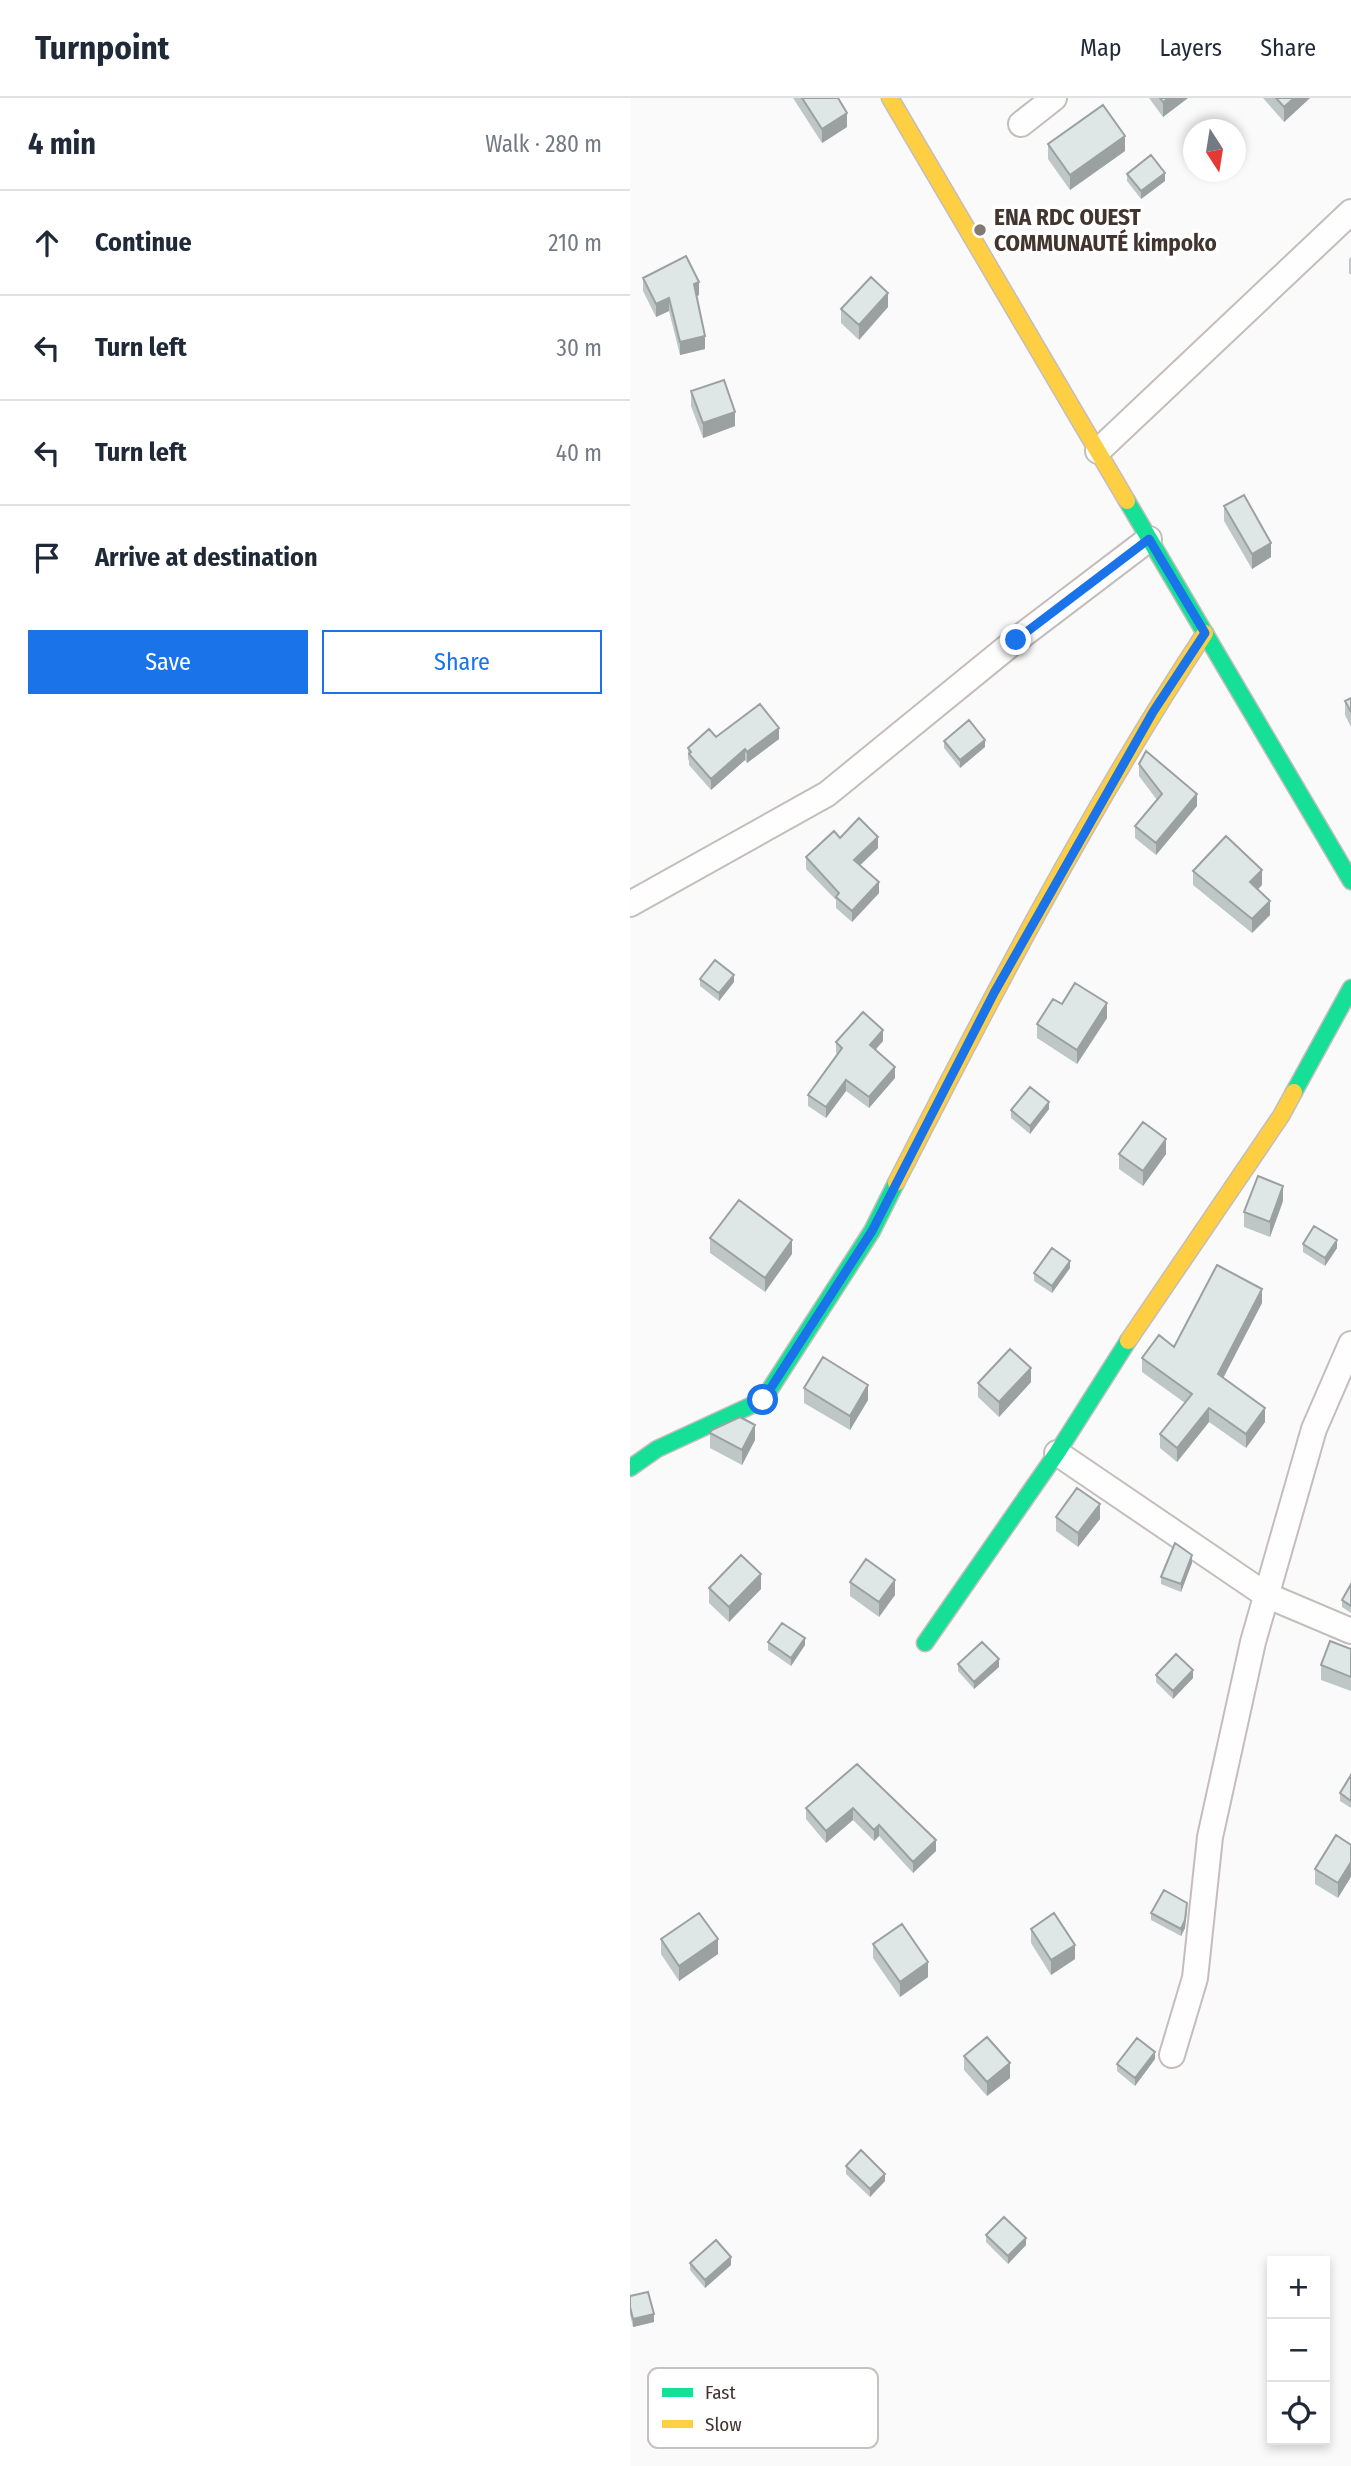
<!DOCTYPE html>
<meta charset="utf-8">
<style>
:root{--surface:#fff;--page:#f2f2f3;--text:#1f2937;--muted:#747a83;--line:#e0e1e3;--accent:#1a73e8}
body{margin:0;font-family:"Fira Sans Condensed",sans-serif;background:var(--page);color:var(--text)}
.controls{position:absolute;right:21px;bottom:21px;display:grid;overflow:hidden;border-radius:0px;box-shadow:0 4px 10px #0003}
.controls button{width:63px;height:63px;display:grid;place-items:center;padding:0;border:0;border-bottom:2px solid var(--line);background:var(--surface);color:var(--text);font:35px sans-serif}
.compass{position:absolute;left:553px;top:21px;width:63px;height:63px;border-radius:50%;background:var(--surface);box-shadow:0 4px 10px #0003;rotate:168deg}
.stop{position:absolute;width:21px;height:21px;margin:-16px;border:5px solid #1a73e8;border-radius:50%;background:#fff}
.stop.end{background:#1a73e8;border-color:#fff;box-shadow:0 2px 7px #0008}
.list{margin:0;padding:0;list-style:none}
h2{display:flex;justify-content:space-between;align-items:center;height:91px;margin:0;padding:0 28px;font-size:30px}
h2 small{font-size:23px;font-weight:400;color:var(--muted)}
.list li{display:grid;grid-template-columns:46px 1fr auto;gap:21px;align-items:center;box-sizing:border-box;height:105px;padding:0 28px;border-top:2px solid var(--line)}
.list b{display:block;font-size:26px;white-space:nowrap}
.list em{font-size:23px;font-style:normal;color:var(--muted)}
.actions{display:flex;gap:14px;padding:21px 28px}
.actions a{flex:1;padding:16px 0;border:2px solid var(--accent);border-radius:0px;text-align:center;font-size:24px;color:var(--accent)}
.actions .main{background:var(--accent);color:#fff}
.icon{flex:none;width:38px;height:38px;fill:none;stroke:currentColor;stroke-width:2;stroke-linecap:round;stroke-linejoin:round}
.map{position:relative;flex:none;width:721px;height:2368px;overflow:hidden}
header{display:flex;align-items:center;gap:42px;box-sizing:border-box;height:98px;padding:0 35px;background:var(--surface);border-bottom:2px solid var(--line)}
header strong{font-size:33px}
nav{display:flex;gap:38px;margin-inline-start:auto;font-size:24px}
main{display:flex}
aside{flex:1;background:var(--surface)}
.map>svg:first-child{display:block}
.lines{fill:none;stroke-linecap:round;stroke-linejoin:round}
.street-casing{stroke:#c4bdbb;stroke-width:28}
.fast-casing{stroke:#c4bdbb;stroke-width:19}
.slow-casing{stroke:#c4bdbb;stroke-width:19}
.street{stroke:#fefefe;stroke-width:24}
.fast{stroke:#16e098;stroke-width:16}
.slow{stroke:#ffcf43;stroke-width:16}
.wall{fill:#bfc6c6}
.shaded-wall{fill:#9ba1a1}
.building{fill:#dee6e6;stroke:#9ba1a1;stroke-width:2}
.route{stroke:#1a73e8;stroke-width:9}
.poi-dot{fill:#827975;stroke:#fff;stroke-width:2.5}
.labels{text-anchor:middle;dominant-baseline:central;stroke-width:7;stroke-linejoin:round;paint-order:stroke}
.poi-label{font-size:23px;font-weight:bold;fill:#42342e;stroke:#fff;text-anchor:start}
.key{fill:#fff;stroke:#c6c2c0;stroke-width:2}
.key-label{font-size:19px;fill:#42342e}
</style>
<header>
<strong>Turnpoint</strong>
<nav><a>Map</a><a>Layers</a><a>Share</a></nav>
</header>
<main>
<aside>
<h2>4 min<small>Walk · 280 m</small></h2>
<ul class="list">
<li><svg class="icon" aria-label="ahead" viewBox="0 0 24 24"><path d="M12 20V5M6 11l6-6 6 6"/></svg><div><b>Continue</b></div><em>210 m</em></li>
<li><svg class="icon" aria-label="left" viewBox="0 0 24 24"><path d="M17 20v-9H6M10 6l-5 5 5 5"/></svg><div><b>Turn left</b></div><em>30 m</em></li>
<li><svg class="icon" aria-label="left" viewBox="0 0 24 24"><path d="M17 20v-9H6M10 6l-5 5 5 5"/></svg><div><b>Turn left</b></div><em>40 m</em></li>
<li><svg class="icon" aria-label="arrive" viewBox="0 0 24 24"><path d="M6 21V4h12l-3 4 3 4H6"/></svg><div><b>Arrive at destination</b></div></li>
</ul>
<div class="actions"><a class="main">Save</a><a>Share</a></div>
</aside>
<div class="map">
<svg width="721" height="2368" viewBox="0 0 721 2368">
<rect width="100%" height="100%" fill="#fafafa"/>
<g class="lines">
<g class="street-casing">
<path id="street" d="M391 26 424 0
M468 353 721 114
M0 806 197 696 386 542 519 441
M427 1355 636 1497 721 1533
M542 1957 565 1880 580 1739 623 1544 684 1331 721 1246"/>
</g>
<g class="fast-casing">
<path id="fast" d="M497 403 721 783
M664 994 721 890
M0 1370 27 1351 133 1302 242 1133 266 1085
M295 1545 427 1355 498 1243"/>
</g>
<g class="slow-casing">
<path id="slow" d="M260 0 497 403
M266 1085C362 898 459 711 575 535
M498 1243 651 1018 664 994"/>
</g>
<use href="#street" class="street"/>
<use href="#fast" class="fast"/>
<use href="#slow" class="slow"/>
</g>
<path class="wall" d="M163 0H208L217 29 192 45Z
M519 0H558L533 19Z
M633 0H680L654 24Z
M418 46 495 53 440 92 418 61Z
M497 76 535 83 511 101 497 83Z
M721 159V177L719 175V161Z
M13 180 69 197 67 198 75 251 50 257 39 213 26 219 13 193Z
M258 209 229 242 211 225V211Z
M61 293 105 328 73 340 61 308Z
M594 408 641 459 622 471 594 423Z
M721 600V629L715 617V603Z
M86 639 149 641 117 665 115 662 81 692 59 667V663L58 661V650Z
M314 643 355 649 330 670 314 650Z
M509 666 567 708 526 757 505 740V728L527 702 509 678Z
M210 740 248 750 230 767 249 795 222 824 206 810V802L176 771V759Z
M563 773 632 787 628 791 640 817 622 835 563 787Z
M70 881 104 884 89 903 70 888Z
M477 920 447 966 407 940V926Z
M253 943 246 951 265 980 239 1010 216 993 196 1020 178 1008V997L207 956 206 955V944Z
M419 1011 400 1036 381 1020V1012Z
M489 1056H536L513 1088 489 1071Z
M653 1103 640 1139 614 1129V1114Z
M80 1140 162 1156 135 1194 80 1155Z
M673 1146 707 1150 695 1168 673 1154Z
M440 1170 422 1195 404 1183V1175Z
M632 1205 593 1279 635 1324 616 1350 579 1324 547 1364 530 1350V1336L555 1305 512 1274V1260L544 1249Z
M401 1284 369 1319 348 1299V1285Z
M174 1290 238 1302 220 1332 174 1305Z
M80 1335 125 1342 112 1367 80 1350Z
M426 1419 470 1421 448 1449 426 1433Z
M562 1465 551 1494 531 1486V1479Z
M220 1484 265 1497 249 1519 220 1498Z
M721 1486V1515L712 1509V1502Z
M79 1490 131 1491 99 1524 79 1505Z
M138 1544 175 1547 161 1568 138 1552Z
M721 1551V1593L691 1582V1567Z
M328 1566 369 1569 344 1591 328 1573Z
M526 1577 563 1580 543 1601 526 1584Z
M227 1666 306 1753 283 1775 249 1738 244 1743 223 1722 196 1745 176 1721V1710Z
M721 1677V1710L710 1703V1695Z
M721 1747 708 1800 685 1786V1771Z
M557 1813 555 1830 551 1838 521 1822V1815Z
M401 1831 445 1861 421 1877 401 1845Z
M31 1841 88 1856 49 1883 31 1856Z
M243 1846 298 1879 270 1899 243 1860Z
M334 1958 380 1980 357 1998 334 1972Z
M525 1961 505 1988 487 1973V1966Z
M216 2068 255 2083 240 2099 216 2076Z
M356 2137 396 2147 378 2166 356 2144Z
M60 2165 101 2167 75 2190 60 2172Z
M0 2198 24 2224 3 2229 0 2216Z"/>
<path class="shaded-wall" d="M539 0H558L533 19V4Z
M664 0H680L654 24V9Z
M217 15V29L192 45V31Z
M495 38V53L440 92V77Z
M535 75V83L511 101V93Z
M69 184V197L64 200V186Z
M258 195V209L229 242V227Z
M39 200V213L26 219V206Z
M75 238V251L50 257V244Z
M105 314V328L73 340V325Z
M641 445V459L622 471V456Z
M149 630V641L117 665V654Z
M355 642V649L330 670V662Z
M115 651V662L81 692V681Z
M567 696V708L526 757V745Z
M248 739V750L224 773V762Z
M632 772V787L620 799V784Z
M249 784V795L222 824V813Z
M640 803V817L622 835V821Z
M104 877V884L89 903V895Z
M477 905V920L447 966V952Z
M253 932V943L240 958V947Z
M265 969V980L239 1010V999Z
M216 982V993L196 1020V1009Z
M419 1004V1011L400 1036V1028Z
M536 1041V1056L513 1088V1073Z
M653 1088V1103L640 1139V1124Z
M162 1142V1156L135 1194V1180Z
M707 1142V1150L695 1168V1160Z
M440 1163V1170L422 1195V1188Z
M632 1191V1205L588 1290V1276Z
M401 1270V1284L369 1319V1304Z
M238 1287V1302L220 1332V1318Z
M579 1310V1324L547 1364V1350Z
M635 1310V1324L616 1350V1336Z
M125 1327V1342L112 1367V1352Z
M470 1406V1421L448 1449V1435Z
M562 1457V1465L551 1494V1486Z
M131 1476V1491L99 1524V1509Z
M265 1482V1497L249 1519V1504Z
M175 1540V1547L161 1568V1560Z
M369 1561V1569L344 1591V1584Z
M563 1572V1580L543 1601V1593Z
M223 1710V1722L196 1745V1733Z
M249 1727V1738L244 1743V1732Z
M306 1742V1753L283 1775V1764Z
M721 1764V1779L708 1800V1785Z
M557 1805 555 1830 551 1838V1831Z
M88 1841V1856L49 1883V1868Z
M445 1847V1861L421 1877V1862Z
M298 1864V1879L270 1899V1884Z
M525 1954V1961L505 1988V1980Z
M380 1965V1980L357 1998V1984Z
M255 2076V2083L240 2099V2091Z
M396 2140V2147L378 2166V2158Z
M101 2159V2167L75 2190V2182Z
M24 2216V2224L3 2229V2221Z"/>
<path class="building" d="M172 0H208L217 15 192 31Z
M530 0H539L533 4Z
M646 0H664L654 9Z
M473 7 495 38 440 77 418 46Z
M521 57 535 75 511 93 497 76Z
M56 158 69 184 64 186 75 238 50 244 39 200 26 206 13 180Z
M241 179 258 195 229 227 211 211Z
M94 282 105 314 73 325 61 293Z
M614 397 641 445 622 456 594 408Z
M721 600V614L715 603Z
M130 606 149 630 117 654 115 651 81 681 59 656 61 654 58 650 79 631 86 639Z
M339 622 355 642 330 662 314 643Z
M516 653 567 696 526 745 505 728 532 696 509 666Z
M229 720 248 739 224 762 249 784 222 813 206 799 209 795 176 759 204 733 210 740Z
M596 738 632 772 620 784 640 803 622 821 563 773Z
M85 862 104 877 89 895 70 881Z
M445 885 477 905 447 952 407 926 423 901 432 906Z
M233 914 253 932 240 947 265 969 239 999 216 982 196 1009 178 997 212 950 206 944Z
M400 989 419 1004 400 1028 381 1012Z
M513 1024 536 1041 513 1073 489 1056Z
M628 1078 653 1088 640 1124 614 1114Z
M109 1102 162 1142 135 1180 80 1140Z
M684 1128 707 1142 695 1160 673 1146Z
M422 1150 440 1163 422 1188 404 1175Z
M587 1167 632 1191 588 1276 635 1310 616 1336 579 1310 547 1350 530 1336 562 1296 512 1260 529 1237 544 1249Z
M380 1251 401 1270 369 1304 348 1285Z
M193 1259 238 1287 220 1318 174 1290Z
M110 1319 125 1327 112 1352 80 1335 82 1332Z
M447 1390 470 1406 448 1435 426 1419Z
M545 1445 562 1457 551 1486 531 1479Z
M111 1457 131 1476 99 1509 79 1490Z
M236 1461 265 1482 249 1504 220 1484Z
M721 1486V1508L712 1502Z
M152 1525 175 1540 161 1560 138 1544Z
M700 1543 721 1551V1579L691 1567Z
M352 1544 369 1561 344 1584 328 1566Z
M546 1556 563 1572 543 1593 526 1577Z
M227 1666 306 1742 283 1764 249 1727 244 1732 223 1710 196 1733 176 1710Z
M721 1677V1703L710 1695Z
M706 1737 721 1747V1764L708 1785 685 1771Z
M534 1792 557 1805 555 1822 551 1831 521 1815Z
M69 1815 88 1841 49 1868 31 1841Z
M424 1815 445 1847 421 1862 401 1831Z
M272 1826 298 1864 270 1884 243 1846Z
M357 1939 380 1965 357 1984 334 1958Z
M507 1940 525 1954 505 1980 487 1966Z
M231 2052 255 2076 240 2091 216 2068Z
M374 2119 396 2140 378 2158 356 2137Z
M86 2142 101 2159 75 2182 60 2165Z
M18 2194 24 2216 3 2221 0 2209V2198Z"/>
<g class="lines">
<path class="route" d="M133 1302 242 1133 364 895 523 614 575 535 519 441 386 542"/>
</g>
<circle class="poi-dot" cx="350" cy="132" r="7"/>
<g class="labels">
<g class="poi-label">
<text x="364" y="119">ENA RDC OUEST<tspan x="364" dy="26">COMMUNAUTÉ kimpoko</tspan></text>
</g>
</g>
<rect x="18" y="2270" width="230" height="80" rx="10" class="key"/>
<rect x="32" y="2290" width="31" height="9" fill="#16e098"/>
<rect x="32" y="2322" width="31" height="8" fill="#ffcf43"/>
<g class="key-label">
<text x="75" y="2301">Fast</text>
<text x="75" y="2333">Slow</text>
</g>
</svg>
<div class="controls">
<button>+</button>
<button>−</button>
<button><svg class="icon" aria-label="locate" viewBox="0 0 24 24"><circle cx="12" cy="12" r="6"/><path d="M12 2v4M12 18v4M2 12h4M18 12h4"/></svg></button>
</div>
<svg class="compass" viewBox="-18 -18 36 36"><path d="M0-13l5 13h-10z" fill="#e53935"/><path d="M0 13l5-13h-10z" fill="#747a83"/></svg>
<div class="stop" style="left:133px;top:1302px"></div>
<div class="stop end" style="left:386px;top:542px"></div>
</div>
</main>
